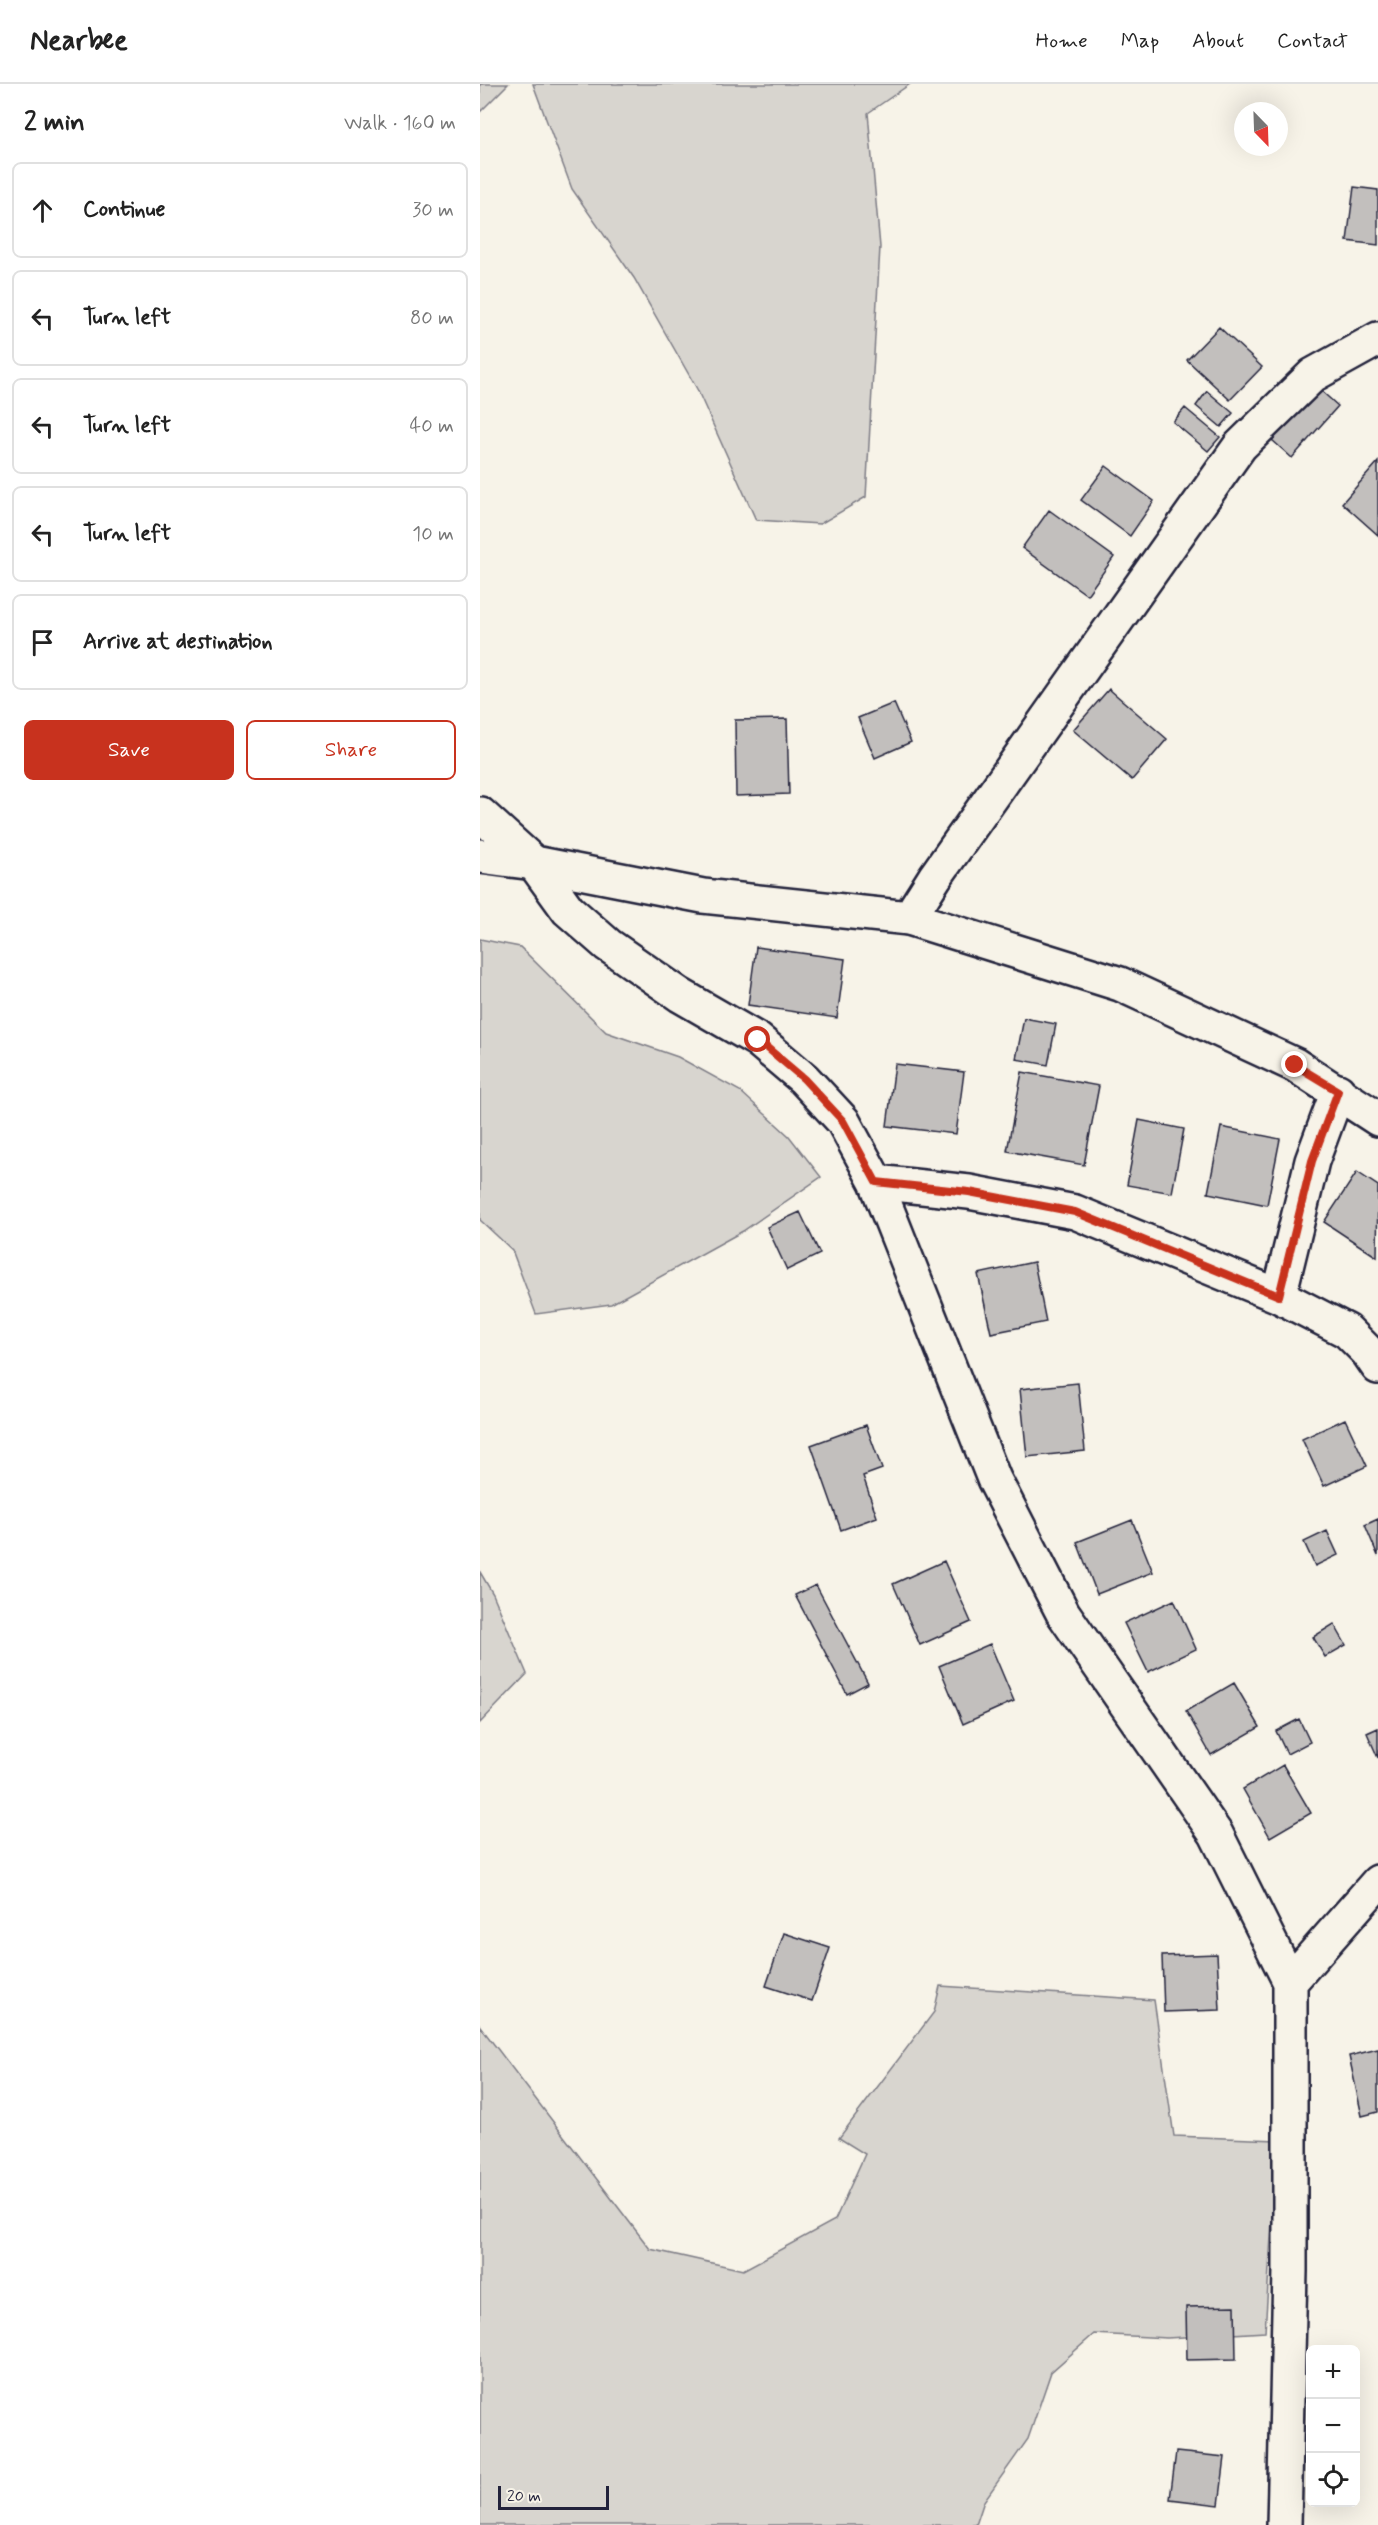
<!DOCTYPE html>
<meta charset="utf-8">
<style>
:root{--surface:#fff;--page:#f2f2f2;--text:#222;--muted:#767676;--line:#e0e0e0;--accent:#c8321e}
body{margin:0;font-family:Mynerve,sans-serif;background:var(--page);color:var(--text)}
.controls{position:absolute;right:18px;bottom:18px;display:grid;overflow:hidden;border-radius:9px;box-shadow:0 6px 24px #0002}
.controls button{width:54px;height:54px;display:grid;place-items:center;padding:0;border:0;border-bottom:2px solid var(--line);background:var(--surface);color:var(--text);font:30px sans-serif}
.compass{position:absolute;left:754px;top:18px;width:54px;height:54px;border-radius:50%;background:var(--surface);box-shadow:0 6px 24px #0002;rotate:157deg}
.scale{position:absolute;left:18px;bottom:15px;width:111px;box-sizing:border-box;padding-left:6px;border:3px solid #22223b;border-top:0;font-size:16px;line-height:21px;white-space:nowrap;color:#22223b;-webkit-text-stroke:4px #f7f3e8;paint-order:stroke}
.stop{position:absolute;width:18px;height:18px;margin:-14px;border:4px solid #c8321e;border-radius:50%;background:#fff}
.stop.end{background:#c8321e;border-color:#fff;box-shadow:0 2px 6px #0008}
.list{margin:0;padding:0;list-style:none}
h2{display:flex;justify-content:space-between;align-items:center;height:78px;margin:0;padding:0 24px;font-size:26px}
h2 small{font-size:20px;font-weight:400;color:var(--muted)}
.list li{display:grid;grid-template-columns:39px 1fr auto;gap:18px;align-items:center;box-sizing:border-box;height:96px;margin:0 12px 12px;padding:0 12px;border:2px solid var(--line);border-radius:9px}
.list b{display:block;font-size:22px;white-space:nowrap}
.list em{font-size:20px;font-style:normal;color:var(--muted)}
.actions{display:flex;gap:12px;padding:18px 24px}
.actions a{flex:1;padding:14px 0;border:2px solid var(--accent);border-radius:9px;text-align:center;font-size:21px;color:var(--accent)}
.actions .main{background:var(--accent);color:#fff}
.icon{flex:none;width:33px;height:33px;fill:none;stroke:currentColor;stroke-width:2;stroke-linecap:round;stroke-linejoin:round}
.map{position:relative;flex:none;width:898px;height:2441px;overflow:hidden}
header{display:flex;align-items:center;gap:36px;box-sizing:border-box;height:84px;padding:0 30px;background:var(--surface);border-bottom:2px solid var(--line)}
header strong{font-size:28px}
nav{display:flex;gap:33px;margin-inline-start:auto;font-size:21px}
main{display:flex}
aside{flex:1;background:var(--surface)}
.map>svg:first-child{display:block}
.green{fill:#d8d5cf;stroke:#7d7c85;stroke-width:1.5}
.building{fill:#c2bfbd;stroke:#22223b;stroke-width:1.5}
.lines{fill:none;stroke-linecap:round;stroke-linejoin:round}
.street-casing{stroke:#22223b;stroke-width:38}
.secondary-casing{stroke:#22223b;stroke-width:38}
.street{stroke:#f7f3e8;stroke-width:33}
.secondary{stroke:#f7f3e8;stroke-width:33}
.route{stroke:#c8321e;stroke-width:8}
</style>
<header>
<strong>Nearbee</strong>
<nav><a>Home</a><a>Map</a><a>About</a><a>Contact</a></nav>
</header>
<main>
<aside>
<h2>2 min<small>Walk · 160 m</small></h2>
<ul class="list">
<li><svg class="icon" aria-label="ahead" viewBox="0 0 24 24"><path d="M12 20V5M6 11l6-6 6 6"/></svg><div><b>Continue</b></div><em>30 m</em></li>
<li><svg class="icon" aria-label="left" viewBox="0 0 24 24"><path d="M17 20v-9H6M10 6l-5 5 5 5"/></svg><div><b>Turn left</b></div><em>80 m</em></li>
<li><svg class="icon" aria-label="left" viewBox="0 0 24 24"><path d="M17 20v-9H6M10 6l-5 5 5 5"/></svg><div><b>Turn left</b></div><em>40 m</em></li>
<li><svg class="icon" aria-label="left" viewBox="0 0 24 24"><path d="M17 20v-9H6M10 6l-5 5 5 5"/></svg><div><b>Turn left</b></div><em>10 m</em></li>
<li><svg class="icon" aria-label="arrive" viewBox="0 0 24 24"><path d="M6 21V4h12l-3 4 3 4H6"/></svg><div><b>Arrive at destination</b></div></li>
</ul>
<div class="actions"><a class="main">Save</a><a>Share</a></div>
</aside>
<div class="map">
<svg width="898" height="2441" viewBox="0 0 898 2441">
<rect width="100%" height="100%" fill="#f7f3e8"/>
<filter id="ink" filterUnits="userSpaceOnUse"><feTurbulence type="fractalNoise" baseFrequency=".0167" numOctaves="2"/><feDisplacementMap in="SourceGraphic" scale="12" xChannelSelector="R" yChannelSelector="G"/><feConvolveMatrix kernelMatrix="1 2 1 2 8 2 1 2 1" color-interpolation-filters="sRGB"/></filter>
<g filter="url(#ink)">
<path class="green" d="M0 0H28L0 28Z
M53 0H430L388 29 400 163 386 413 340 440 276 436 217 305 154 194 92 105Z
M0 855 40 863 126 948 198 973 260 1007 309 1052 341 1093 263 1147 131 1220 56 1230 32 1166 0 1136Z
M0 1488 13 1510 47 1590 0 1639Z
M460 1902 674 1916 694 2052 797 2056 785 2248 687 2254 614 2250 571 2288 548 2355 504 2417 496 2441H0V1942L170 2165 263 2186 355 2136 385 2070 359 2054 454 1928Z"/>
<path class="building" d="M874 103 898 106V161L867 157Z
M739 243 782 283 750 316 707 276Z
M838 304 858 322 812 374 792 356Z
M727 307 753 329 741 343 716 322Z
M705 324 740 353 728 367 693 338Z
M898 378V451L862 419Z
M626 382 674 417 650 452 601 416Z
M569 426 634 473 607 511 542 464Z
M629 605 687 655 652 696 593 646Z
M414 619 431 658 395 674 378 634Z
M307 635 309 710 256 712 255 636Z
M276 863 365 875 357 934 268 921Z
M544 934 576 940 568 981 536 975Z
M415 980 484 988 476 1050 407 1042Z
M542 988 619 1002 604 1081 527 1067Z
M659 1036 704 1045 692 1109 647 1101Z
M741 1043 800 1055 787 1121 728 1109Z
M877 1088 898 1102 897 1173 844 1138Z
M320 1128 340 1170 307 1186 287 1143Z
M554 1178 566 1238 511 1249 498 1190Z
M598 1299 605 1367 547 1373 540 1305Z
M865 1335 887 1382 844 1402 822 1355Z
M386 1341 402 1385 383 1392 397 1433 361 1446 331 1361Z
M898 1435V1472L885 1441Z
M652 1436 673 1488 617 1510 597 1458Z
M847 1447 858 1471 835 1482 824 1458Z
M464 1477 491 1538 440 1561 413 1500Z
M336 1501 388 1599 367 1610 315 1511Z
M694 1516 716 1565 668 1588 644 1539Z
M854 1540 866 1561 845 1573 833 1553Z
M510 1560 534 1617 483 1640 459 1582Z
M754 1599 780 1643 731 1671 706 1627Z
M819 1635 830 1658 807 1670 796 1647Z
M898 1644V1674L887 1649Z
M803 1681 831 1729 790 1753 763 1705Z
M304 1849 350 1864 332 1917 286 1902Z
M737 1870 740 1926 684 1928 682 1872Z
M898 1965V2028L882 2032 869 1972Z
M755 2222 756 2275 707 2276 706 2223Z
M696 2368 745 2373 739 2421 690 2415Z"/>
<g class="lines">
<g class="street-casing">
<path id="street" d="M0 730 54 779 88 826 128 861 200 911 278 956 324 995 363 1037 396 1098 514 1395 583 1529 736 1750 810 1898V2187L804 2441
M429 834 455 793 760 362 833 291 898 255
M396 1098 489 1108 595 1128 799 1212 867 1247 887 1267 898 1283
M799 1212 832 1077 858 1007
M810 1898 898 1798"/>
</g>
<g class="secondary-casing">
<path id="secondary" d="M0 772 54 779 223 812 429 834 640 900 815 981 898 1035"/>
</g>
<use href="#street" class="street"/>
<use href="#secondary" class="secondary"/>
</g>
</g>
<g class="lines" filter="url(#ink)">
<path class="route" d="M278 956 324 995 363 1037 396 1098 489 1108 595 1128 799 1212 832 1077 858 1007 815 981"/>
</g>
</svg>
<div class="controls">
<button>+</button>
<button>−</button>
<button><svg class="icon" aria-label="locate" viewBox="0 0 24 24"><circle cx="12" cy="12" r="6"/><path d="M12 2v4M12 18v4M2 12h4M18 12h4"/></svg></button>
</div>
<svg class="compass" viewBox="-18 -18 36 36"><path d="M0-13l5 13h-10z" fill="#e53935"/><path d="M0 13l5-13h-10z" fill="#767676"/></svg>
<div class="scale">20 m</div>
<div class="stop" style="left:278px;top:956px"></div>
<div class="stop end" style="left:815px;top:981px"></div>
</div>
</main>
